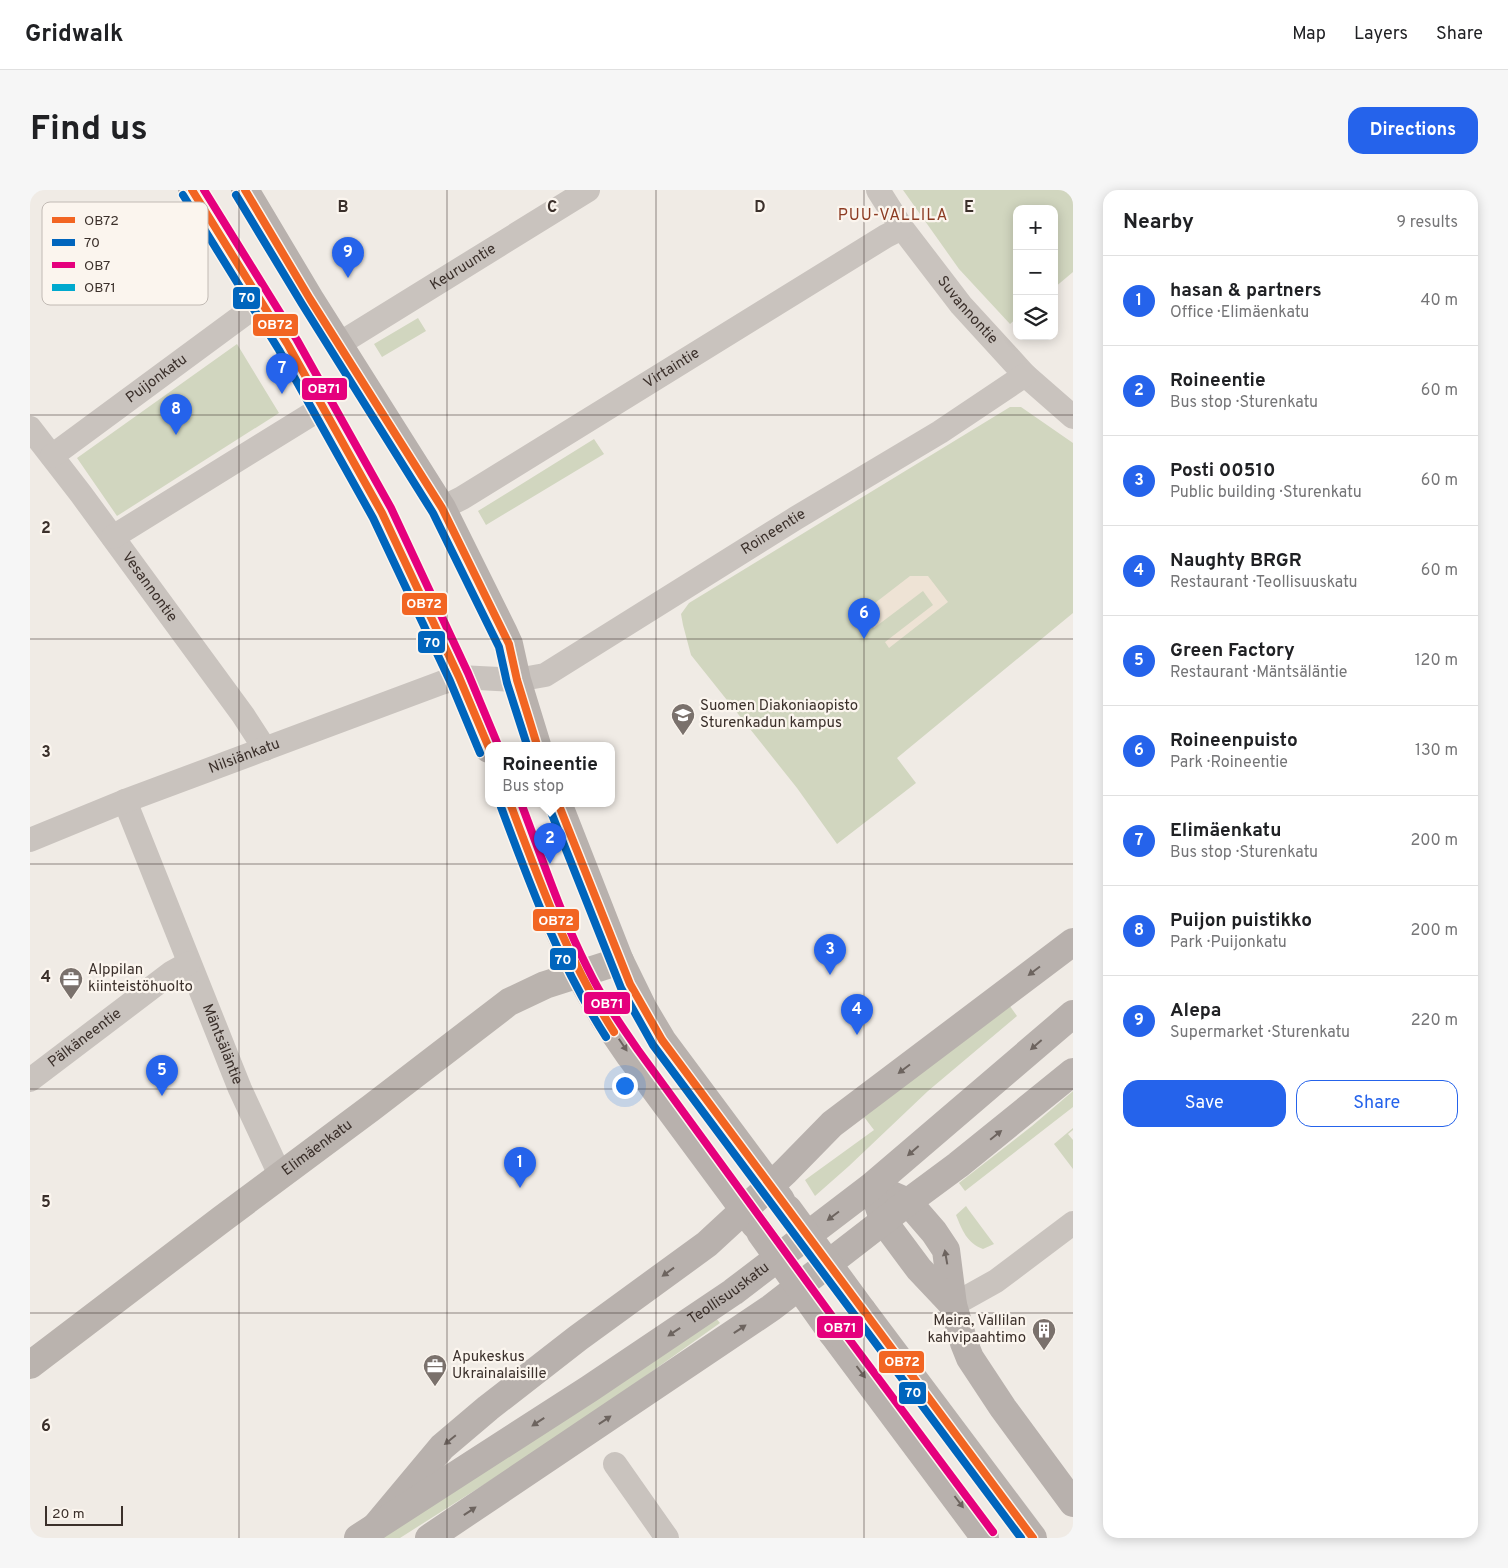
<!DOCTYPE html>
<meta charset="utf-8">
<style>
:root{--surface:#fff;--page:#f6f6f6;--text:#202124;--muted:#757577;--line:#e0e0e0;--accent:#2563eb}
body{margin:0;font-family:Overpass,sans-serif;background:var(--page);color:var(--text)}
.controls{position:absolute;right:15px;top:15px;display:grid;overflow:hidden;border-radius:10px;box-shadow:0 2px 12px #0003}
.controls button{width:45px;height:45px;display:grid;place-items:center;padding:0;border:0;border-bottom:1px solid var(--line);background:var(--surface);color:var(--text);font:25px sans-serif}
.scale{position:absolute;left:15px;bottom:12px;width:78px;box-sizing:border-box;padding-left:5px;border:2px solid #3b302b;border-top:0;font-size:14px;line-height:18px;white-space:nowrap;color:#3b302b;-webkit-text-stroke:4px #fbf5ee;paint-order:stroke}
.you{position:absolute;left:594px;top:895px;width:18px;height:18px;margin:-12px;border:4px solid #fff;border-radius:50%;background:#1a73e8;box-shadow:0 0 0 8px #1a73e833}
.badge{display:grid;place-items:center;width:32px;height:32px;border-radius:50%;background:var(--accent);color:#fff;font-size:16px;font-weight:700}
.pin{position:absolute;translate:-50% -41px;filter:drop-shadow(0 1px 2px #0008)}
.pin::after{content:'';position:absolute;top:26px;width:18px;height:15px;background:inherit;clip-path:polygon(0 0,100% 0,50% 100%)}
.popup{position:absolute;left:455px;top:552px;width:130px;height:65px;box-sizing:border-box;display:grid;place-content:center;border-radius:10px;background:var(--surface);filter:drop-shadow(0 1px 4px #0005);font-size:16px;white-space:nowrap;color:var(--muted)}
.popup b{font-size:19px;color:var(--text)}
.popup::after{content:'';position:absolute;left:50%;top:100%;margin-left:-10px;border:10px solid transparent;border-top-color:var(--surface)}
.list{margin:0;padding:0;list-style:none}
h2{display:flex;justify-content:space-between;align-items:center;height:65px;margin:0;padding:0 20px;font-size:21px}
h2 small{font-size:16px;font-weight:400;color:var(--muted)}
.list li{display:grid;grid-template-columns:32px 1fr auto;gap:15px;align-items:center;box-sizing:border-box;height:90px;padding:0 20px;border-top:1px solid var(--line)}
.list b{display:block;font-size:19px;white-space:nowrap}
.list p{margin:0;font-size:16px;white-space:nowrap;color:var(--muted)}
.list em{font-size:16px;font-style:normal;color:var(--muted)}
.actions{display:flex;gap:10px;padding:15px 20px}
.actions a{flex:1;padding:11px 0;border:1px solid var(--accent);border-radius:15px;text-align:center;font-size:18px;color:var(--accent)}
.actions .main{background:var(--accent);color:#fff}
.icon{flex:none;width:28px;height:28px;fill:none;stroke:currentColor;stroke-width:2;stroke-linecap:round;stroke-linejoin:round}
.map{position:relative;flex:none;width:1043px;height:1348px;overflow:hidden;border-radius:15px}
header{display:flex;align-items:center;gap:30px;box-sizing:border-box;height:70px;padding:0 25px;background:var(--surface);border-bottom:1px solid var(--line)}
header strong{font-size:24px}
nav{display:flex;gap:28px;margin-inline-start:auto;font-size:18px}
.intro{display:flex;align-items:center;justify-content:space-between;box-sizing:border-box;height:120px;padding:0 30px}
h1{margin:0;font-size:35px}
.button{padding:12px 22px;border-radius:15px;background:var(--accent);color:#fff;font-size:18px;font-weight:700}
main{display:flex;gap:30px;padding:0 30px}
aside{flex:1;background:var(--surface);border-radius:15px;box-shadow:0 2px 12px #0003}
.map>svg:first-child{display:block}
.green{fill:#d1d6bf}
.plaza{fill:#eee3d5}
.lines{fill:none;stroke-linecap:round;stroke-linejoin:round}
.street{stroke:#c9c3be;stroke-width:24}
.secondary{stroke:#bab3ae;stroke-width:28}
.primary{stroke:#b8b1ad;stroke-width:28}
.primary-bridge{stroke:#b8b1ad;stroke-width:28}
.bus-1-casing{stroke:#fbf5ee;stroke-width:11}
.bus-2-casing{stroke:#fbf5ee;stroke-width:11}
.bus-3-casing{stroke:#fbf5ee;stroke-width:11}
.bus-1{stroke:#f26522;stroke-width:8}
.bus-2{stroke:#0065bd;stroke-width:8}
.bus-3{stroke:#e5007d;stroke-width:8}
.oneway{fill:#6d645f}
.grid{fill:none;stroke:#3b302b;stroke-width:1;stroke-opacity:0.55}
.labels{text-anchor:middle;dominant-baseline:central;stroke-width:4.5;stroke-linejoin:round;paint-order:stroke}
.street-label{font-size:15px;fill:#3b302b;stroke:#fbf5ee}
.poi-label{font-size:15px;fill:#3b302b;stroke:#fbf5ee;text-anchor:start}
.neighbourhood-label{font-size:16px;letter-spacing:1px;fill:#8c3b22;stroke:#fbf5ee}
.key{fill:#fbf5ee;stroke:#c1bab4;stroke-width:1}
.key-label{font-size:14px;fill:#3b302b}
.grid-label{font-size:16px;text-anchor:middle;font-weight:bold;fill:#3b302b;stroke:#fbf5ee;stroke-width:4.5;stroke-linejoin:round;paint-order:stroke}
.line-badge{stroke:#fbf5ee;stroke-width:2}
.badge-label{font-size:14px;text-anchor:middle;font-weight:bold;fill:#fff}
</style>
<header>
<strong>Gridwalk</strong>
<nav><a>Map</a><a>Layers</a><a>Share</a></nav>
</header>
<div class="intro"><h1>Find us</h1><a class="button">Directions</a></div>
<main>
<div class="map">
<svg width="1043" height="1348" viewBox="0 0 1043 1348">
<rect width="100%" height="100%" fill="#f0ebe5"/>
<path class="green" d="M873 0H1043V82L1024 98V19H987V128L980 134 929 79Z
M388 128 396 141 352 167 344 154Z
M207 154 249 223 87 326 47 268Z
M980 217H991L1043 253V423L867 568 886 593 807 654 767 598 661 465 653 435 651 424 659 413Z
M564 249 574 264 456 335 448 321Z
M977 812 987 826 898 901 819 976 785 1006 775 990 844 940 831 923Z
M1043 901V917L935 1001 929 993 1002 936Z
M1043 938V940L1038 944 1043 950V979L1024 954Z
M936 1016 938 1019 964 1054 953 1059C937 1053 932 1040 926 1025Z
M685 1127 690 1133 541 1239 370 1348H348Z"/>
<path class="plaza" d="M880 386H898L918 412 859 458 855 452 903 415 893 401 844 438 832 423Z"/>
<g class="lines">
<g class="street">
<path id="s1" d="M848 0 872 38 931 115 995 185 1043 227"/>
<path id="s2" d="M309 154 558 0"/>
<path id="s3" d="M0 238 51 304 213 525 235 559"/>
<path id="s4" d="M22 266 231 112"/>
<path id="s5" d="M412 318 432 308 856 46 872 38"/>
<path d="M83 347 293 217"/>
<path id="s6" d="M95 611 210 899 250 985"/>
<path id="s7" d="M0 650 95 611 411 493 429 487 487 490 515 485 766 328 910 242 995 185"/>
<path id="s8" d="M0 890 141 783 159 773"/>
<path d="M923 1115 966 1091 1043 1033"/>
<path d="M585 1274 637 1348"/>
</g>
<path class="secondary" id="s9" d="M0 1175 192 1029 341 918 479 812 515 795 590 771"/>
<g class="primary">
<path d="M162 0 258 155 352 323 429 487 459 559"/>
<path d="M215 0 280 109 412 318 474 443 479 454 487 490 507 555"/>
<path d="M480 613 526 734 549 784 574 828 600 866 725 1035"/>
<path d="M528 613 590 771 613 818 632 850 751 1010"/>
<path d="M862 1005 878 1012 904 1042 916 1060 923 1115 934 1153 940 1168 973 1218 1043 1313"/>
<path d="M848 1014 854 1032 889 1079 923 1115"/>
<path d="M832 1120 1003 1348"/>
<path d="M802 1143 955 1348"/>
<path d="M346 1336 412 1257 458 1218 548 1148 677 1054 755 982 802 934 1043 752"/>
<path id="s10" d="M328 1348 559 1199 703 1102 842 996 1043 824"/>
<path d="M399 1348 741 1118 878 1012 928 975 1043 882"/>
</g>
<path class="primary-bridge" d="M758 1019 832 1120
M730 1042 802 1143"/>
<g class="bus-1-casing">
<path id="bus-1" d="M162 0 258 155 352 323 429 487 459 558
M215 0 280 109 412 318 479 454 487 490 507 555
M480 613C510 693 538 770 584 842
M528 613 600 794 632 850 1003 1348"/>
</g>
<g class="bus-2-casing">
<path id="bus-2" d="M153 5 249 160 343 328 420 491 450 563
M206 5 272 114 403 323 469 457 477 493 497 555
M471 617C501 697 529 774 576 847
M519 617 591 798 623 855 991 1348"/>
</g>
<g class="bus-3-casing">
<path id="bus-3" d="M174 0 267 150 361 318 438 483 468 555
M491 613C512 668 531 726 558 779 572 808 590 834 608 860L810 1137 963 1342"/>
</g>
<use href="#bus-1" class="bus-1"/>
<use href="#bus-2" class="bus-2"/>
<use href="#bus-3" class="bus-3"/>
</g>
<defs><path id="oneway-solid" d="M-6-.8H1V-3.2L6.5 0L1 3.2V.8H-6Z" transform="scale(1.25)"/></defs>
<g class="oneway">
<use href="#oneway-solid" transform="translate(1004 781) rotate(143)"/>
<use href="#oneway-solid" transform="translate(593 855) rotate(56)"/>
<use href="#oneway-solid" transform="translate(1006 855) rotate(139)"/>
<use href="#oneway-solid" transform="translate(874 879) rotate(143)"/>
<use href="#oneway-solid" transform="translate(966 945) rotate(-39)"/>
<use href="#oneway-solid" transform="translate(883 961) rotate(139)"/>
<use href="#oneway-solid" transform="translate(803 1026) rotate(143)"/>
<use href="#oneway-solid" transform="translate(916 1067) rotate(-100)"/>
<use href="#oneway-solid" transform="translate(638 1082) rotate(144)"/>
<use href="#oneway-solid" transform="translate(710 1139) rotate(-34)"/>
<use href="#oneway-solid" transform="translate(644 1142) rotate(146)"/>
<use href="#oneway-solid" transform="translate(831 1182) rotate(53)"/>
<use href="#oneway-solid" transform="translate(575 1230) rotate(-34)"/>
<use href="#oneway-solid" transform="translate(508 1232) rotate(147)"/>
<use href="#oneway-solid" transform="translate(420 1250) rotate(141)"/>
<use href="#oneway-solid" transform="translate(929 1312) rotate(53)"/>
<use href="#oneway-solid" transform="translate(440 1321) rotate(-34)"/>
</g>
<path class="grid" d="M209 0V1348M417 0V1348M626 0V1348M834 0V1348M0 225H1043M0 449H1043M0 674H1043M0 899H1043M0 1123H1043"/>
<defs>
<g id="school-pin" transform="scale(1.25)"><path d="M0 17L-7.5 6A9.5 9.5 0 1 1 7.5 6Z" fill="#7a716c" stroke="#fbf5ee"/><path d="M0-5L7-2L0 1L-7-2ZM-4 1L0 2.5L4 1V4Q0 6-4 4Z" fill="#fff"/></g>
<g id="office-pin" transform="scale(1.25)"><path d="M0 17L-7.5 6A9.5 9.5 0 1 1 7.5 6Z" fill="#7a716c" stroke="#fbf5ee"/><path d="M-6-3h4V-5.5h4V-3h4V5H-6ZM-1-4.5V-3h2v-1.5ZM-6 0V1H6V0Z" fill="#fff"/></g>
<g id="building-pin" transform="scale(1.25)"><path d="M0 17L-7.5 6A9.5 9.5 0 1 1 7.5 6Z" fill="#7a716c" stroke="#fbf5ee"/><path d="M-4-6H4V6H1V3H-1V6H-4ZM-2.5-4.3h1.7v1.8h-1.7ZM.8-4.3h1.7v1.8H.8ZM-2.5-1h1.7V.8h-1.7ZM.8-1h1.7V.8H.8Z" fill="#fff"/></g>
</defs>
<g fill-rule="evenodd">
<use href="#school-pin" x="653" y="525"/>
<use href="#office-pin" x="41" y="789"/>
<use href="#building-pin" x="1014" y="1140"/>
<use href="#office-pin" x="405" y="1176"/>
</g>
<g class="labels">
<g class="street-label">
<text stroke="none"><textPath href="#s2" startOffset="146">Keuruuntie</textPath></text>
<text stroke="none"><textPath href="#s1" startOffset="150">Suvannontie</textPath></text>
<text stroke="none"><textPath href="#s5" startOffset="269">Virtaintie</textPath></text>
<text stroke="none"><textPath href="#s4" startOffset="130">Puijonkatu</textPath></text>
<text stroke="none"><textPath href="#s7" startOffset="815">Roineentie</textPath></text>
<text stroke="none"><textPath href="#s3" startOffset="199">Vesannontie</textPath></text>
<text stroke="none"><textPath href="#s7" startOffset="230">Nilsiänkatu</textPath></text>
<text stroke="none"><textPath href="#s8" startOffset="69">Pälkäneentie</textPath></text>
<text stroke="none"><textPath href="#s6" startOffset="262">Mäntsäläntie</textPath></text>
<text stroke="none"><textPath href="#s9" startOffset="360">Elimäenkatu</textPath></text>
<text stroke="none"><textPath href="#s10" startOffset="444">Teollisuuskatu</textPath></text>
</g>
<g class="poi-label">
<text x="670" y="516">Suomen Diakoniaopisto<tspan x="670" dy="17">Sturenkadun kampus</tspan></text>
<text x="58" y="780">Alppilan<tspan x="58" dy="17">kiinteistöhuolto</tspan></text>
<text x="996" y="1131" text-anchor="end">Meira, Vallilan<tspan x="996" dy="17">kahvipaahtimo</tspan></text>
<text x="422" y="1167">Apukeskus<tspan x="422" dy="17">Ukrainalaisille</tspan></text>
</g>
<g class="neighbourhood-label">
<text x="863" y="26">PUU-VALLILA</text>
</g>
</g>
<rect x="12" y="12" width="166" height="103" rx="8" class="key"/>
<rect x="22" y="27" width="23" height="6" fill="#f26522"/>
<rect x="22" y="49" width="23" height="7" fill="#0065bd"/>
<rect x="22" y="72" width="23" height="6" fill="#e5007d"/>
<rect x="22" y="94" width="23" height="7" fill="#00a9ce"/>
<g class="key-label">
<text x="54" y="35">OB72</text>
<text x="54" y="57">70</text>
<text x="54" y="80">OB7</text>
<text x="54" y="102">OB71</text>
</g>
<g class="grid-label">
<text x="313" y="22">B</text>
<text x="522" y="22">C</text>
<text x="730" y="22">D</text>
<text x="939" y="22">E</text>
<text x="16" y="343">2</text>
<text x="16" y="567">3</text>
<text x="16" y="792">4</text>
<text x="16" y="1017">5</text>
<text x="16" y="1241">6</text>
</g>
<g class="line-badge">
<rect x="202" y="96" width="29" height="24" rx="5" fill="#0065bd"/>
<rect x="222" y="123" width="47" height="24" rx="5" fill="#f26522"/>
<rect x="271" y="187" width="47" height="24" rx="5" fill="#e5007d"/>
<rect x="371" y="402" width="47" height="24" rx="5" fill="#f26522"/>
<rect x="387" y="440" width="29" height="24" rx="5" fill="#0065bd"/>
<rect x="502" y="718" width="48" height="24" rx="5" fill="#f26522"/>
<rect x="519" y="757" width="28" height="24" rx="5" fill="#0065bd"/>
<rect x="553" y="801" width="48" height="24" rx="5" fill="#e5007d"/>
<rect x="786" y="1125" width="48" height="24" rx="5" fill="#e5007d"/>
<rect x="848" y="1160" width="47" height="24" rx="5" fill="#f26522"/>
<rect x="868" y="1191" width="29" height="24" rx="5" fill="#0065bd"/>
</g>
<g class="badge-label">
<text x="217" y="112">70</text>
<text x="245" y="139">OB72</text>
<text x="294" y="203">OB71</text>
<text x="394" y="418">OB72</text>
<text x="402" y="457">70</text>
<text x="526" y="735">OB72</text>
<text x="533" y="774">70</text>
<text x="577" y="818">OB71</text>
<text x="810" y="1142">OB71</text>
<text x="872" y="1176">OB72</text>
<text x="883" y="1207">70</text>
</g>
</svg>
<div class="controls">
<button>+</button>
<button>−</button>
<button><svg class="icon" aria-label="layers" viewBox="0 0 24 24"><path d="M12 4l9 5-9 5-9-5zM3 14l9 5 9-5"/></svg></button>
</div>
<div class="scale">20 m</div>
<div class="you"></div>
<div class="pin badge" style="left:490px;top:998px">1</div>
<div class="pin badge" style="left:520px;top:674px">2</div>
<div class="popup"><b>Roineentie</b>Bus stop</div>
<div class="pin badge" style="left:800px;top:785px">3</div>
<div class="pin badge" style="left:827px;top:845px">4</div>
<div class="pin badge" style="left:132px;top:906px">5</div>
<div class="pin badge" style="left:834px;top:449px">6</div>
<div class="pin badge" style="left:252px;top:204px">7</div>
<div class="pin badge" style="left:146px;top:245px">8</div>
<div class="pin badge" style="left:318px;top:88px">9</div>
</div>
<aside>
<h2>Nearby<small>9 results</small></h2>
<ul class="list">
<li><span class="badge">1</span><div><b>hasan &amp; partners</b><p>Office · Elimäenkatu</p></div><em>40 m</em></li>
<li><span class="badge">2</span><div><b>Roineentie</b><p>Bus stop · Sturenkatu</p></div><em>60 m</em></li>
<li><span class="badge">3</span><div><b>Posti 00510</b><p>Public building · Sturenkatu</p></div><em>60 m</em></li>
<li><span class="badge">4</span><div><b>Naughty BRGR</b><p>Restaurant · Teollisuuskatu</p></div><em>60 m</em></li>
<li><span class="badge">5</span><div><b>Green Factory</b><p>Restaurant · Mäntsäläntie</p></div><em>120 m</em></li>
<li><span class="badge">6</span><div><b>Roineenpuisto</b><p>Park · Roineentie</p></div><em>130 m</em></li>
<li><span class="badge">7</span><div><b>Elimäenkatu</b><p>Bus stop · Sturenkatu</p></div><em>200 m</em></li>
<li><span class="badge">8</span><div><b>Puijon puistikko</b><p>Park · Puijonkatu</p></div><em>200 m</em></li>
<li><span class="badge">9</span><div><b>Alepa</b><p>Supermarket · Sturenkatu</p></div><em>220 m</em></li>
</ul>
<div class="actions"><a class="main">Save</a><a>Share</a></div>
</aside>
</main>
